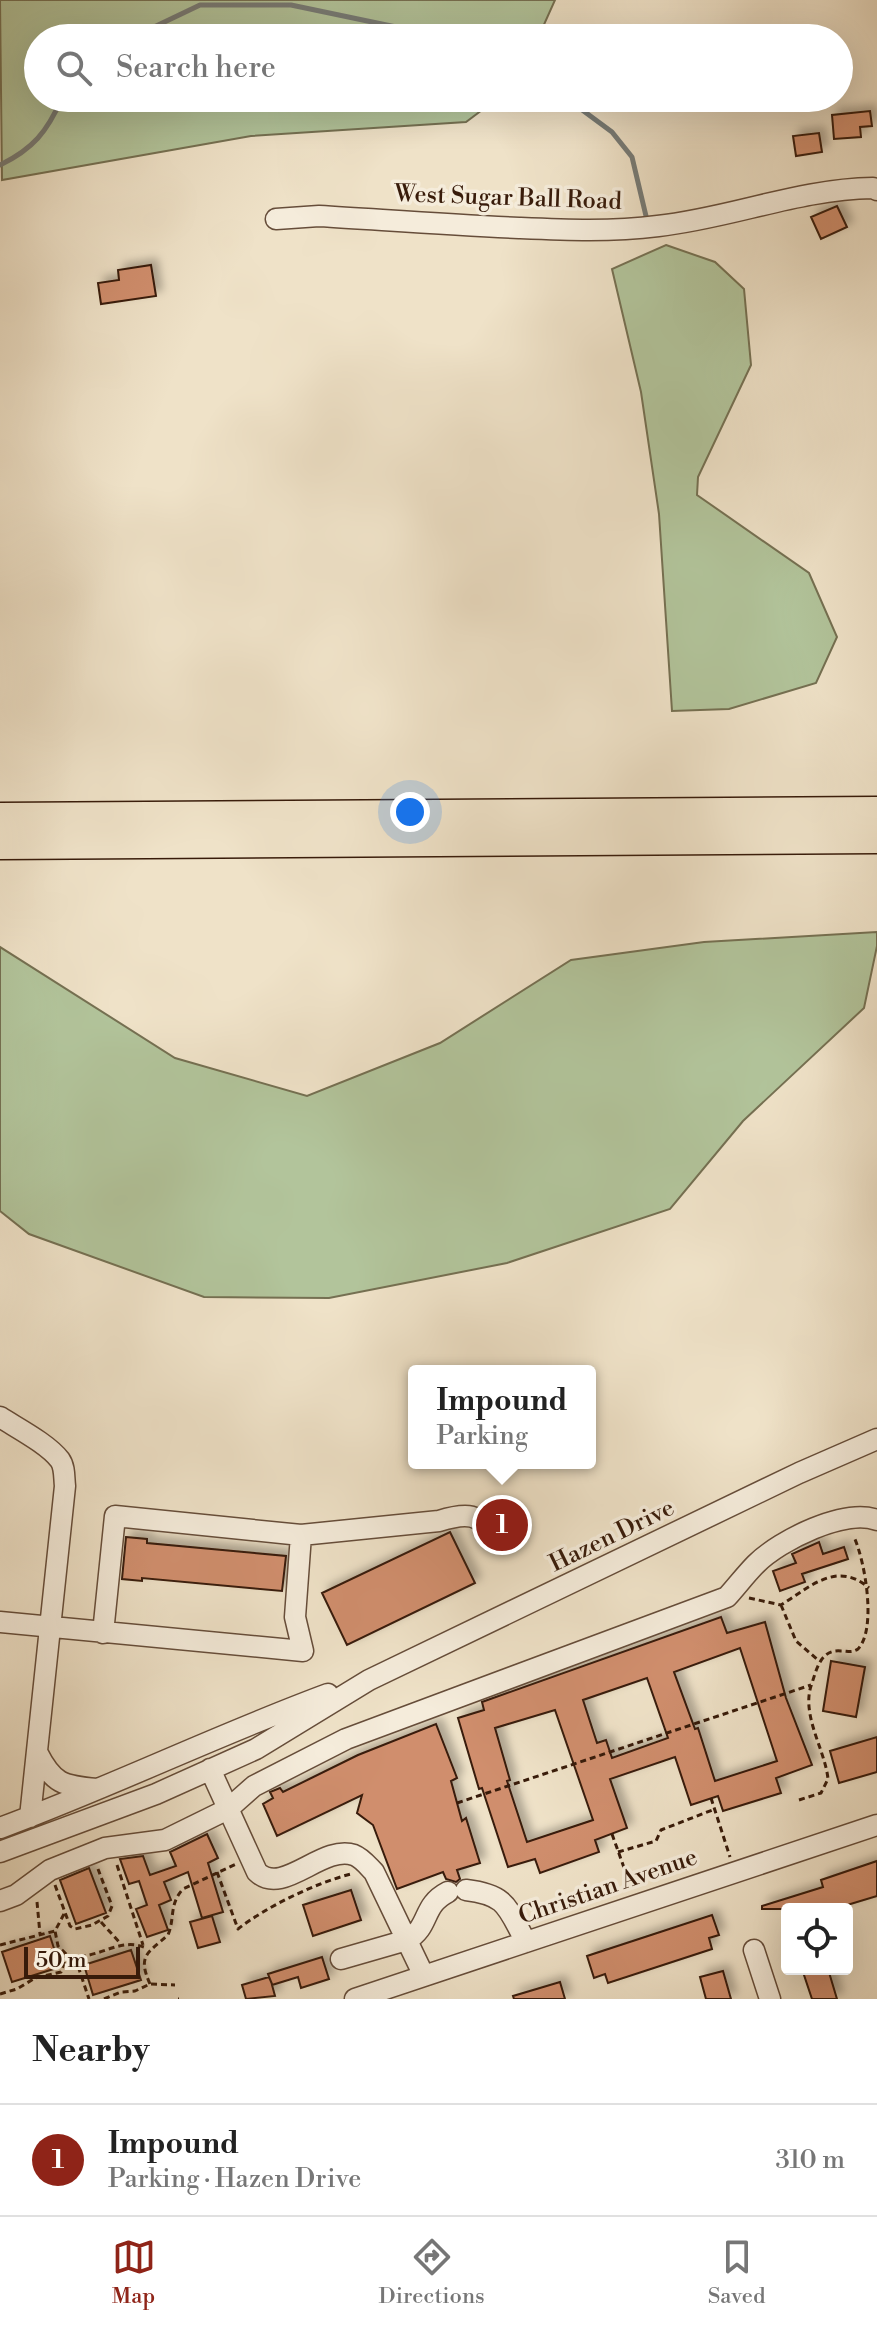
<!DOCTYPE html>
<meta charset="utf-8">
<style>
:root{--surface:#fff;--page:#f2f2f2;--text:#222;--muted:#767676;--line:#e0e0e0;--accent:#8f2418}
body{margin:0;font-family:"Libre Bodoni",serif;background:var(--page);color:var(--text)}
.controls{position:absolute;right:24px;bottom:24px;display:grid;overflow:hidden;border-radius:8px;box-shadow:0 8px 32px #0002}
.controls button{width:72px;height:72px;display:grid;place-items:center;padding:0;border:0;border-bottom:2px solid var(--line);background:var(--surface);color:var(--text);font:40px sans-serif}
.scale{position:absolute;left:24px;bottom:20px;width:116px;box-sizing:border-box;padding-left:8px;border:4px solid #381b0a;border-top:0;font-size:22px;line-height:28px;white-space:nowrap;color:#381b0a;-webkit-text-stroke:6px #f5ecdb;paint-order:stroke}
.you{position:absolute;left:410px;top:812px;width:28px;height:28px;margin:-20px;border:6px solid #fff;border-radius:50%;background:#1a73e8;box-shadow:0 0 0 12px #1a73e833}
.badge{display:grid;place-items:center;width:52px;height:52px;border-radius:50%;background:var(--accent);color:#fff;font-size:26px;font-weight:700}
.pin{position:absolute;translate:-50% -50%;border:4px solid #fff;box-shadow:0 2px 8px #0006}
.popup{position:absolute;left:408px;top:1365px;width:188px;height:104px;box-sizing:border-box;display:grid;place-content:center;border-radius:8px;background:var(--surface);filter:drop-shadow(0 2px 6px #0005);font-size:26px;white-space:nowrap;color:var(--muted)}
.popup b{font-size:30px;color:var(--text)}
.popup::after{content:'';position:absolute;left:50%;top:100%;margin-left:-16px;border:16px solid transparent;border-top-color:var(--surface)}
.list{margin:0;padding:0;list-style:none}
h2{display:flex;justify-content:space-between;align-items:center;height:104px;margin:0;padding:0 32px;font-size:34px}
h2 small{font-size:26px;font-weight:400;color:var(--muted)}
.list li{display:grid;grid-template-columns:52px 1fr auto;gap:24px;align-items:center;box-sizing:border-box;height:112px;padding:0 32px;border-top:2px solid var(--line)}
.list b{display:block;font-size:30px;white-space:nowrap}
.list p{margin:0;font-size:26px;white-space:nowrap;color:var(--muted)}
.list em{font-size:26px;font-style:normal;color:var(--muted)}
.icon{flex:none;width:44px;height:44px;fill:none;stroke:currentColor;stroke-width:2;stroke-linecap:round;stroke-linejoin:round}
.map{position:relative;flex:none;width:877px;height:1999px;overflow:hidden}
.search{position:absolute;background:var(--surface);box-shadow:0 8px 32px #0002;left:24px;right:24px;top:24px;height:88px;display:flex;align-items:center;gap:20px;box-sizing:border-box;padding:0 28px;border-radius:44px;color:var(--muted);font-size:30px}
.sheet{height:216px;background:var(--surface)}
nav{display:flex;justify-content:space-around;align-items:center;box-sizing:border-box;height:112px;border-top:2px solid var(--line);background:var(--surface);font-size:22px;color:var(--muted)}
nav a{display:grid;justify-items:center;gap:4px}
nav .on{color:var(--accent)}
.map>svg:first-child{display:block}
.green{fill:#b2c49b;stroke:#757052;stroke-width:2}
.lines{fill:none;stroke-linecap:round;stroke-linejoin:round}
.stream{stroke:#767b77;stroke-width:5}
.building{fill:#d08e6d;stroke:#381b0a;stroke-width:2;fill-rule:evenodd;filter:url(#shadow)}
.minor-casing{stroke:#664d3a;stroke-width:23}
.highway-casing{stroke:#381b0a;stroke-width:33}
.path{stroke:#381b0a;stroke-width:3;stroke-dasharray:6 4;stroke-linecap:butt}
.minor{stroke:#f5ecdb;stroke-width:20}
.highway{stroke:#efe2c8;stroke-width:30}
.labels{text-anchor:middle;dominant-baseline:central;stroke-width:7;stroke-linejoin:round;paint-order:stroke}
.street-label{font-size:24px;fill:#381b0a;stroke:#f5ecdb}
</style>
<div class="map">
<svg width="877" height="1999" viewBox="0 0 877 1999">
<defs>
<filter id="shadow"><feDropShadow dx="6" dy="-6" stdDeviation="4" flood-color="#0004"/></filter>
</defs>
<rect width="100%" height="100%" fill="#efe2c8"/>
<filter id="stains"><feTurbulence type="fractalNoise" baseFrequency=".0025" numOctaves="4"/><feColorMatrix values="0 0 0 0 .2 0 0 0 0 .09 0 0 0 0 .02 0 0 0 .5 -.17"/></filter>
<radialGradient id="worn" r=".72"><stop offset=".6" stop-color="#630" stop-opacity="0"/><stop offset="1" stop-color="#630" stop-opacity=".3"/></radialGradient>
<path class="green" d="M0 0H555L538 38H38V98H498L466 122 251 136 2 180Z
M666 245 715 262 744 289 751 365 698 477 697 495 809 573 837 637 816 683 729 709 672 711 659 514 641 392 612 269Z
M877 932V946L864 1008 743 1121 670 1209 507 1263 329 1298 204 1297 29 1234 0 1211V947L175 1058 307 1096 440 1043 571 960 704 942Z"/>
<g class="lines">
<path class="stream" d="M131 38 200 5H291L420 32 438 38
M566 98 612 132 632 157 646 216
M0 165C33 149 47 132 62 98"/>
</g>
<path class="building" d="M870 111 872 126 860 127 861 137 834 139 832 115Z
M819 133 822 152 796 156 793 136Z
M837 206 847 227 821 239 811 217Z
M151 265 156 296 101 304 98 283 119 280 118 270Z
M450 1532 475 1583 347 1645 322 1593Z
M126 1537 147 1539V1543L286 1556 282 1591 142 1578V1581L122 1579Z
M819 1542 823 1554 844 1547 848 1559 802 1574 805 1582 780 1591 773 1571 796 1563 792 1554Z
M721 1617 727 1633 765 1622 786 1698 812 1765 776 1778 781 1793 723 1811 718 1796 691 1805 675 1757 610 1779 627 1828 595 1840 599 1852 540 1873 535 1859 508 1867 482 1788 479 1789 458 1718 484 1710 482 1702ZM740 1648 777 1761 715 1781 698 1728 695 1729 674 1672ZM647 1678 668 1738 612 1758 606 1740 597 1743 583 1700ZM555 1710 593 1820 527 1842 507 1781 510 1780 495 1728Z
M831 1661 865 1667 856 1717 823 1711Z
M436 1724 457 1778 451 1781 462 1821 466 1818 480 1863 457 1870 460 1879 456 1882 446 1879 443 1872 397 1889 373 1825 357 1813 362 1795 277 1836 263 1804 273 1798 270 1792 280 1788 283 1792 358 1755Z
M877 1737V1772L839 1783 830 1751Z
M207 1834 218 1858 208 1863 223 1912 202 1918 188 1872 164 1882 171 1900 159 1905 168 1930 147 1937 136 1909 147 1905 139 1881 129 1884 120 1859 143 1856 150 1875 176 1866 170 1852Z
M877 1861V1896L834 1909H762V1906L823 1887 821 1880Z
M89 1868 106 1913 76 1924 60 1880Z
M351 1890 361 1920 313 1936 303 1905Z
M712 1915 719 1935 709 1938 712 1949 608 1983 605 1974 594 1978 587 1956Z
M212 1916 220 1942 198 1948 190 1922Z
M50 1936 60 1967 12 1982 2 1952Z
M131 1950 141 1980 93 1995 84 1965Z
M322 1957 329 1979 301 1988 298 1977 272 1985 275 1996 246 1999 242 1985 269 1977 272 1984 268 1974Z
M802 1969H828L837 1999H812Z
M723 1971 731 1999H706L700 1977Z
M560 1982 565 1999H514L513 1996Z"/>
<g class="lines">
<g class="minor-casing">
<path id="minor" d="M276 219 319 216C385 220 452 225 519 228 566 230 611 232 658 226 731 218 799 189 873 188L877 190
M0 1417C17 1428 48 1444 60 1460 65 1467 64 1478 65 1486L30 1817
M0 1622 303 1651 295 1617 301 1535
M103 1633 115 1516 301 1535 439 1521C477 1509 478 1519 507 1541
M37 1752C53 1784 63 1786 97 1789
M210 1769 257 1872C283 1897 322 1844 354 1855 362 1858 368 1866 374 1872L424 1976
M0 1828C111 1787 217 1735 328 1694
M0 1852 156 1794 256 1749 369 1680 799 1473 877 1439
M466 1890C508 1895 507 1908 526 1942
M0 1901 16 1895 50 1870 105 1848 165 1840 228 1809 254 1786 346 1739 727 1597C737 1586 746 1574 756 1564 780 1540 845 1508 877 1520
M754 1950 770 1999
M341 1959 407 1940C431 1926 421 1906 448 1892
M355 1999 877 1825"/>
</g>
<g class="highway-casing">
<path id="highway" d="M0 818 877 812
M0 844 877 838"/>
</g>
<path class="path" d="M749 1598 781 1605C810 1587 837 1560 869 1588
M781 1605 796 1641 818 1660
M711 1798 730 1857
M799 1800 821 1793 828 1779C825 1749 800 1714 812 1683 817 1668 821 1649 841 1651 848 1651 852 1653 858 1649 877 1629 865 1561 854 1537
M457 1803 811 1685
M612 1834 632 1890
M618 1852 656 1841 661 1830 715 1809
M117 1865 143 1945
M217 1872 238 1929C266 1907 315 1883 351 1874
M55 1885 70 1926 75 1929 92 1925 108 1916 112 1906 98 1869
M37 1902 40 1934
M64 1914 55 1931 58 1946 67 1955C97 1962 116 1937 144 1947
M101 1922 121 1944
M0 1945 55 1931
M75 1957 89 1999
M150 1984C137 1955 148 1953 168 1935 175 1918 169 1904 183 1889L236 1864
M0 1994 17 1989 35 1978 61 1972 67 1955
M104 1999 121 1992 135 1991 150 1984 175 1985
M178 1999H179"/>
<use href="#minor" class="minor"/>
<use href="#highway" class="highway"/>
</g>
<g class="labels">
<g class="street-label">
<text transform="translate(508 198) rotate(2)">West Sugar Ball Road</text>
<text transform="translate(612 1536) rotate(-26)">Hazen Drive</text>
<text transform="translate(608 1887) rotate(-19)">Christian Avenue</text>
</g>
</g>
<rect width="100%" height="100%" filter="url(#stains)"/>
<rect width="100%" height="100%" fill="url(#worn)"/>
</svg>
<div class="controls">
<button><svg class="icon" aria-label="locate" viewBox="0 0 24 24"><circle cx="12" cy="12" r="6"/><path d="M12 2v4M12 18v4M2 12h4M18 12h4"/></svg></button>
</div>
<div class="scale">50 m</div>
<div class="you"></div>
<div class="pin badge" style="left:502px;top:1525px">1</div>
<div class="popup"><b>Impound</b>Parking</div>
<div class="search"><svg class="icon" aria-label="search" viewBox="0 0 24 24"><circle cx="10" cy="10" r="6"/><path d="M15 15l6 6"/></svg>Search here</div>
</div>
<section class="sheet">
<h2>Nearby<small></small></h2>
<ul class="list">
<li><span class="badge">1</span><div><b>Impound</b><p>Parking · Hazen Drive</p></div><em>310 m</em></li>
</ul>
</section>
<nav>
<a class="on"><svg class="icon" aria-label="map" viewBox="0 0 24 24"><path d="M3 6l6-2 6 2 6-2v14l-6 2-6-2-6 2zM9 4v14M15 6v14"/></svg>Map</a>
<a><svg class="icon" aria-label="directions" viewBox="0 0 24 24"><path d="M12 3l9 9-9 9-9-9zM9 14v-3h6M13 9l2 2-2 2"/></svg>Directions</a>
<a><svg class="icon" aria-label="saved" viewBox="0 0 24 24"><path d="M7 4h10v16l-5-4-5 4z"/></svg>Saved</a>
</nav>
